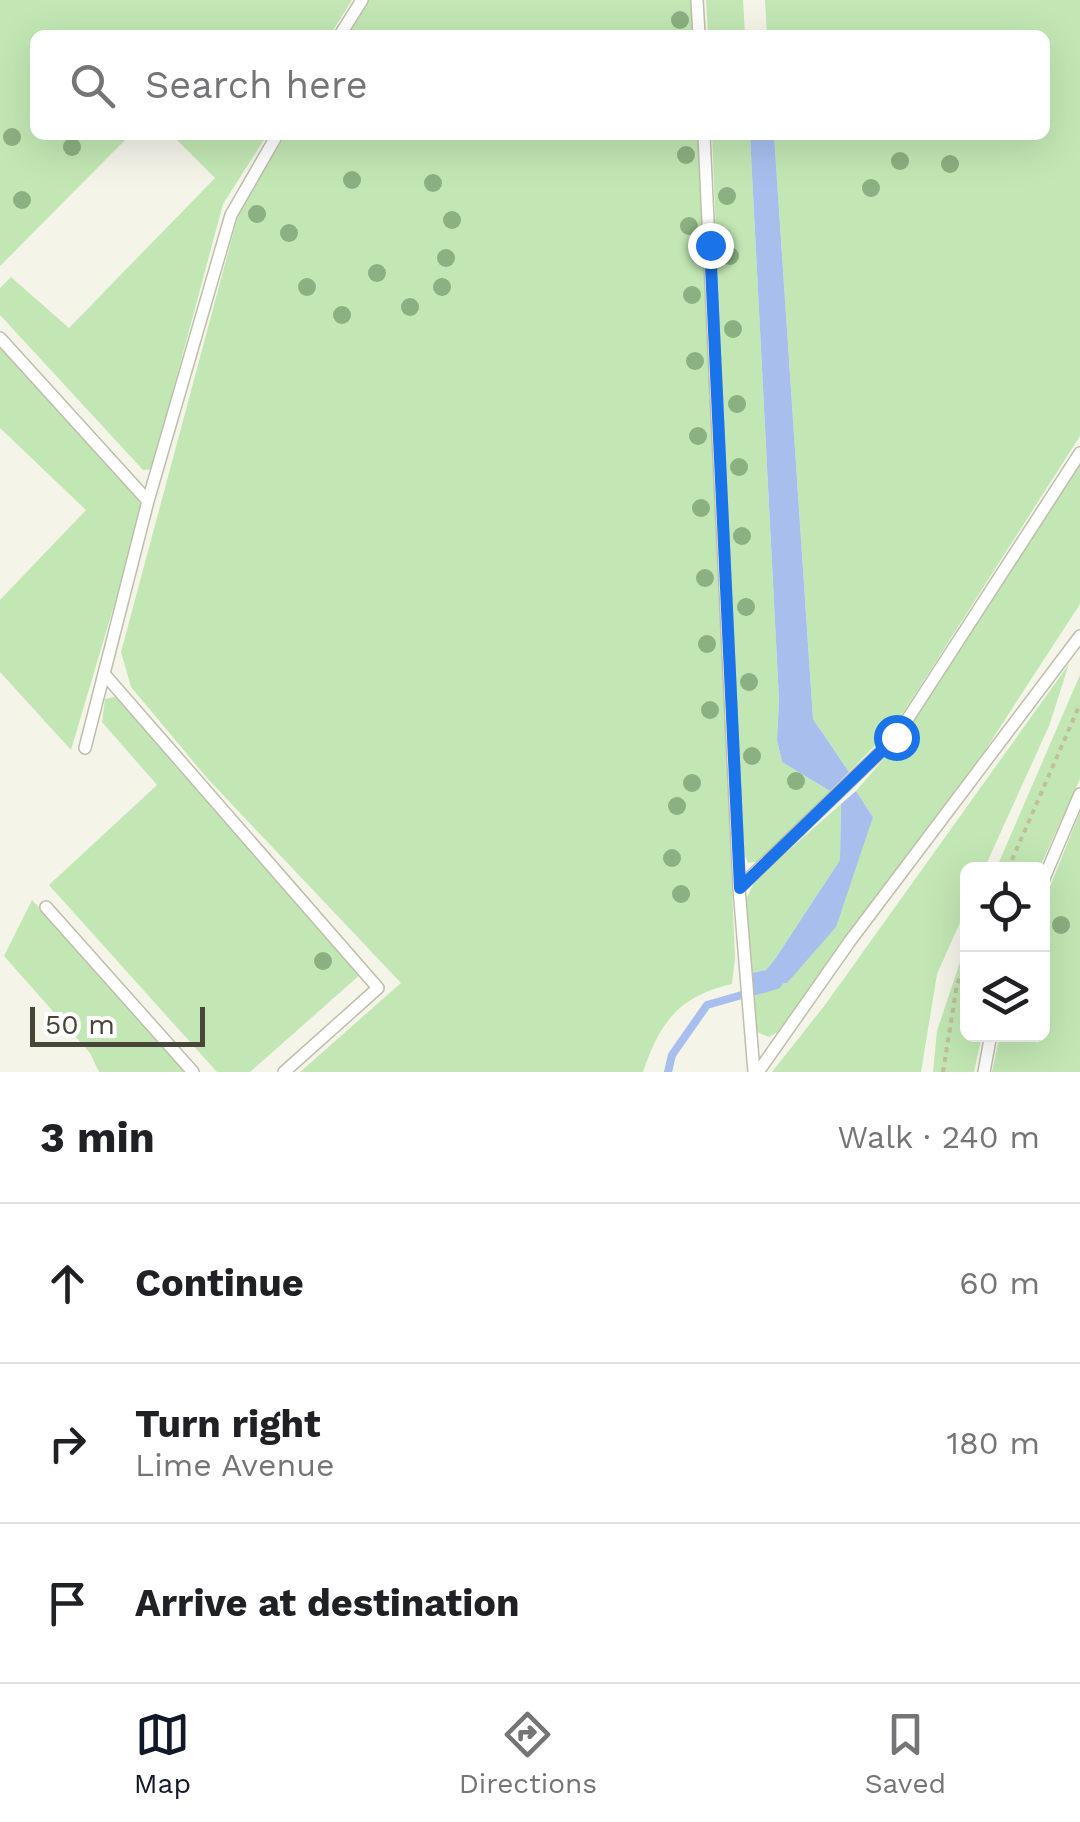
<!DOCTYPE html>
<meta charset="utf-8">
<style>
:root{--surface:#fff;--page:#f6f6f6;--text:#202124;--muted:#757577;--line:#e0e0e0;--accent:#111827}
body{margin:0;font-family:"Work Sans",sans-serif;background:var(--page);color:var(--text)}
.controls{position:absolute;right:30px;bottom:30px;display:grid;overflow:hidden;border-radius:15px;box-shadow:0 10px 40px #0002}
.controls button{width:90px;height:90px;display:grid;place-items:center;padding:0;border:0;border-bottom:2px solid var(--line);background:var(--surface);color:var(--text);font:50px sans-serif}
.scale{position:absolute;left:30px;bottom:25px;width:175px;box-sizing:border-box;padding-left:10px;border:5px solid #484638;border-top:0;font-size:28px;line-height:35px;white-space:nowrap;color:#484638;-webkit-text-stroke:8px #fff;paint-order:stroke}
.stop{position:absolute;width:30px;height:30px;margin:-22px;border:8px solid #1a73e8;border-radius:50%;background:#fff}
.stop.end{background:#1a73e8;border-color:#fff;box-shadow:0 2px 10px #0008}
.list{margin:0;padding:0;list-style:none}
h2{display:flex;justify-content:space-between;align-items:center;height:130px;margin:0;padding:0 40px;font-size:42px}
h2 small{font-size:32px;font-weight:400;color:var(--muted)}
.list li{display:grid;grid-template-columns:65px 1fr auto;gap:30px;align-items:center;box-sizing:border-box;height:160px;padding:0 40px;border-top:2px solid var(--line)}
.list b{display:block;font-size:38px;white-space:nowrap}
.list p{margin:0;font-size:32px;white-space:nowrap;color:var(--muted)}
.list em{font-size:32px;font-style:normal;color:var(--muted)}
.icon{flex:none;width:55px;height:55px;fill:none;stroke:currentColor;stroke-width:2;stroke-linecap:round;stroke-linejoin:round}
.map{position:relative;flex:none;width:1080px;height:1072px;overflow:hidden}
.search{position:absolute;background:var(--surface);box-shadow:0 10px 40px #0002;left:30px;right:30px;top:30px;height:110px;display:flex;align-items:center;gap:25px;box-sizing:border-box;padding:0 35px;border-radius:15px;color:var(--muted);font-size:38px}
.sheet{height:610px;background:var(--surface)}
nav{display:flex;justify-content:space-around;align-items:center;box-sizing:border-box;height:140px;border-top:2px solid var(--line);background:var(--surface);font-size:28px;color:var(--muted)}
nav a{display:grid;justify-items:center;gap:5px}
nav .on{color:var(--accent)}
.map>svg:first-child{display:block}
.green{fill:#c2e7b4}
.water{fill:#a8bfee}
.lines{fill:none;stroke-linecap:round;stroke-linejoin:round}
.stream{stroke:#a8bfee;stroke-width:8}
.service-casing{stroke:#bfbeac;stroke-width:14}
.path{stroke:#c1be9e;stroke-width:4;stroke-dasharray:5 5;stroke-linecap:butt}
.service{stroke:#fff;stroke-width:11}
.tree{fill:#8bb081}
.route{stroke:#1a73e8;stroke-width:12}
</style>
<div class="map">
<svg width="1080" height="1072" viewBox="0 0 1080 1072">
<rect width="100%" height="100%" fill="#f4f4e9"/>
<path class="green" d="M0 0H352L330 35H35V135H130L0 266Z
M369 0H694L695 35H347Z
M706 0H743L745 35H708Z
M765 0H1080V436L896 724 849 772 813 719 774 135H1045V35H767Z
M172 135H267L223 204 152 469 143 470 0 315V288L11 277 69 328 215 178Z
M286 135H700L735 958 732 984C679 996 660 1022 643 1072H300L401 983 207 778 131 687 121 652 243 197Z
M712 135H750L779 700 777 740 782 762 830 791 759 861 748 863 741 847Z
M0 334 137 489 142 511 71 750 0 672V600L86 510 0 428Z
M1080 464V604L982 755 778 1032 769 1037 757 1032 752 989 787 983 873 817 856 791 903 737Z
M1069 664 1049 726 984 869H968L967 907 937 974 921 1072H772L825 1005Z
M1080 675V779L1039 869H996Z
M114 697 123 703 362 973 250 1072H217L49 885 157 785 102 722 105 699Z
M841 804 840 860 775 959 766 970 751 973 745 901 756 879Z
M1080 812V1072H992L1000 1035 1042 1034 1043 904Z
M32 900 190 1072H99L90 1053 4 956Z
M967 941 968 1034 982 1035 974 1072H933L937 1031Z"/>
<path class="water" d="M750 135H774L813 719 849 772 830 791 782 762 777 740 779 700Z
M856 791 873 817 836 927 787 983 752 989 751 973 766 970 775 959 840 860 841 804Z"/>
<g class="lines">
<path class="stream" d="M668 1072 672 1055 707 1005 777 985 781 979"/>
<g class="service-casing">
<path id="service" d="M697 0 699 35
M340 35 362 0
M704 135 739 888 754 1072
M0 338 148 501
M106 676 378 988 284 1072
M85 748 148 501 231 215 277 135
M1042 883 1080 794
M739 888 896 737 1080 453
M46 907 193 1072
M758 1072 850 941 1080 636
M984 1072 991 1034"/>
</g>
<path class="path" d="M1008 869 1080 704
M943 1072 957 984 968 960"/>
<use href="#service" class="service"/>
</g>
<g class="tree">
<circle cx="680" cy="20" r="9"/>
<circle cx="12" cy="137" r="9"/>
<circle cx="72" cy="147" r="9"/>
<circle cx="686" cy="155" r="9"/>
<circle cx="900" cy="161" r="9"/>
<circle cx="950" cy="164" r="9"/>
<circle cx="352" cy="180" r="9"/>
<circle cx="433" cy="183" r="9"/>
<circle cx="871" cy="188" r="9"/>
<circle cx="727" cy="196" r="9"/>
<circle cx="22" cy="200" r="9"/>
<circle cx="257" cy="214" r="9"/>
<circle cx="452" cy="220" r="9"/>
<circle cx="689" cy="226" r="9"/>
<circle cx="289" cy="233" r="9"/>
<circle cx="730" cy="256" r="9"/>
<circle cx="446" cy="258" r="9"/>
<circle cx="377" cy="273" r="9"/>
<circle cx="307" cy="287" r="9"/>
<circle cx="442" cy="287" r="9"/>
<circle cx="692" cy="295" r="9"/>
<circle cx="410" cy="307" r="9"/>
<circle cx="342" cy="315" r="9"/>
<circle cx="733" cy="329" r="9"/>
<circle cx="695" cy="361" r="9"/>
<circle cx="737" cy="404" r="9"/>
<circle cx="698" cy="436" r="9"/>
<circle cx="739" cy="467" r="9"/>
<circle cx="701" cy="508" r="9"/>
<circle cx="742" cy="536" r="9"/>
<circle cx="705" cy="578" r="9"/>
<circle cx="746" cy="607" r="9"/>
<circle cx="707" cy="644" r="9"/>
<circle cx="749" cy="682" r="9"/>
<circle cx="710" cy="710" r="9"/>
<circle cx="752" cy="756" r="9"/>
<circle cx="796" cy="781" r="9"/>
<circle cx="692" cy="783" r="9"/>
<circle cx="677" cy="806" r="9"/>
<circle cx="672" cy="858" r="9"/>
<circle cx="681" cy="894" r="9"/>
<circle cx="1061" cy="925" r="9"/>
<circle cx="323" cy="961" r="9"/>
</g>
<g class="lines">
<path class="route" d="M710 245 740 888 896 737"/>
</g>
</svg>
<div class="controls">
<button><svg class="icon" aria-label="locate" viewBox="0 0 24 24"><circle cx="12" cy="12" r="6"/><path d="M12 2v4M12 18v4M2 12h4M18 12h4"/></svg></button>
<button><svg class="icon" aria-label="layers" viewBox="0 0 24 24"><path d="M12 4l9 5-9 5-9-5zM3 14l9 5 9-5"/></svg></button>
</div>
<div class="scale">50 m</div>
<div class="stop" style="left:896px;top:737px"></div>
<div class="stop end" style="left:710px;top:245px"></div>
<div class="search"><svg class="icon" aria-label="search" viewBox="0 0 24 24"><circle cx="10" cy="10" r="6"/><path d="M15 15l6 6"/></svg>Search here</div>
</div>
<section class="sheet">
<h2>3 min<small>Walk · 240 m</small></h2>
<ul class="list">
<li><svg class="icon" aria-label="ahead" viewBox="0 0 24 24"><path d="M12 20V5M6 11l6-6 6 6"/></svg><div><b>Continue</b></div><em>60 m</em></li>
<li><svg class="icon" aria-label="right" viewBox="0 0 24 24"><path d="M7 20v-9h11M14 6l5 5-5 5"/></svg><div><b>Turn right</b><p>Lime Avenue</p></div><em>180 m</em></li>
<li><svg class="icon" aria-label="arrive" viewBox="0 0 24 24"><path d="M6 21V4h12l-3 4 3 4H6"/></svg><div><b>Arrive at destination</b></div></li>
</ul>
</section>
<nav>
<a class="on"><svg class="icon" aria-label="map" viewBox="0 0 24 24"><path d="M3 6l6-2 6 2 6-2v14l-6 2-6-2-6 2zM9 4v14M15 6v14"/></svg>Map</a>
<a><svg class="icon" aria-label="directions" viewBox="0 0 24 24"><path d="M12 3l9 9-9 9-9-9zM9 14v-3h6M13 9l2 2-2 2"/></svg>Directions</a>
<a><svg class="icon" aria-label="saved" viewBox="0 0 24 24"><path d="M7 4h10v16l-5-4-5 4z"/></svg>Saved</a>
</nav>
